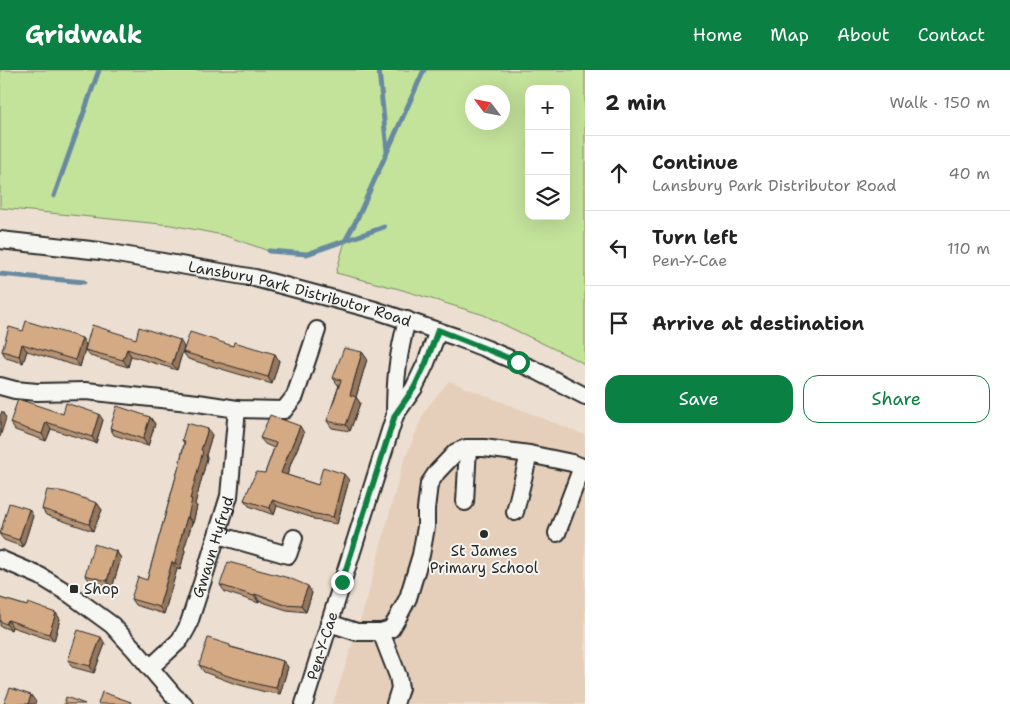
<!DOCTYPE html>
<meta charset="utf-8">
<style>
:root{--surface:#fff;--page:#f2f2f2;--text:#222;--muted:#767676;--line:#e0e0e0;--accent:#0b8043}
body{margin:0;font-family:"Shantell Sans",sans-serif;background:var(--page);color:var(--text)}
.controls{position:absolute;right:15px;top:15px;display:grid;overflow:hidden;border-radius:10px;box-shadow:0 5px 20px #0002}
.controls button{width:45px;height:45px;display:grid;place-items:center;padding:0;border:0;border-bottom:1px solid var(--line);background:var(--surface);color:var(--text);font:25px sans-serif}
.compass{position:absolute;left:465px;top:15px;width:45px;height:45px;border-radius:50%;background:var(--surface);box-shadow:0 5px 20px #0002;rotate:302deg}
.stop{position:absolute;width:15px;height:15px;margin:-11px;border:4px solid #0b8043;border-radius:50%;background:#fff}
.stop.end{background:#0b8043;border-color:#fff;box-shadow:0 1px 5px #0008}
.list{margin:0;padding:0;list-style:none}
h2{display:flex;justify-content:space-between;align-items:center;height:65px;margin:0;padding:0 20px;font-size:21px}
h2 small{font-size:16px;font-weight:400;color:var(--muted)}
.list li{display:grid;grid-template-columns:32px 1fr auto;gap:15px;align-items:center;box-sizing:border-box;height:75px;padding:0 20px;border-top:1px solid var(--line)}
.list b{display:block;font-size:19px;white-space:nowrap}
.list p{margin:0;font-size:16px;white-space:nowrap;color:var(--muted)}
.list em{font-size:16px;font-style:normal;color:var(--muted)}
.actions{display:flex;gap:10px;padding:15px 20px}
.actions a{flex:1;padding:11px 0;border:1px solid var(--accent);border-radius:15px;text-align:center;font-size:18px;color:var(--accent)}
.actions .main{background:var(--accent);color:#fff}
.icon{flex:none;width:28px;height:28px;fill:none;stroke:currentColor;stroke-width:2;stroke-linecap:round;stroke-linejoin:round}
.map{position:relative;flex:none;width:585px;height:634px;overflow:hidden}
header{display:flex;align-items:center;gap:30px;box-sizing:border-box;height:70px;padding:0 25px;background:var(--accent);color:#fff}
header strong{font-size:24px}
nav{display:flex;gap:28px;margin-inline-start:auto;font-size:18px}
main{display:flex}
aside{flex:1;background:var(--surface)}
.map>svg:first-child{display:block}
.built{fill:#e5cfba}
.green{fill:#c3e29a;stroke:#778662;fill-rule:evenodd}
.lines{fill:none;stroke-linecap:round;stroke-linejoin:round}
.stream{stroke:#688aa1;stroke-width:5}
.minor-casing{stroke:#2b2b2b;stroke-width:20}
.minor{stroke:#f6f6f2;stroke-width:16}
.wall{fill:#b69272;stroke:#2b2b2b}
.shaded-wall{fill:#94775d;stroke:#2b2b2b}
.building{fill:#d4aa85;stroke:#2b2b2b}
.route{stroke:#0b8043;stroke-width:6}
.poi-dot{fill:#2b2b2b;stroke:#f6f6f2;stroke-width:2}
.labels{text-anchor:middle;dominant-baseline:central;stroke-width:4;stroke-linejoin:round;paint-order:stroke}
.street-label{font-size:15px;fill:#2b2b2b;stroke:#f6f6f2}
.poi-label{font-size:15px;fill:#2b2b2b;stroke:#f6f6f2}
</style>
<header>
<strong>Gridwalk</strong>
<nav><a>Home</a><a>Map</a><a>About</a><a>Contact</a></nav>
</header>
<main>
<div class="map">
<svg width="585" height="634" viewBox="0 0 585 634">
<rect width="100%" height="100%" fill="#ecdfd1"/>
<filter id="ink" filterUnits="userSpaceOnUse"><feTurbulence type="fractalNoise" baseFrequency=".02" numOctaves="2"/><feDisplacementMap in="SourceGraphic" scale="10" xChannelSelector="R" yChannelSelector="G"/><feConvolveMatrix kernelMatrix="1 2 1 2 8 2 1 2 1" color-interpolation-filters="sRGB"/></filter>
<g filter="url(#ink)">
<path class="built" d="M449 311 585 365V634H333L366 532 402 396 425 340Z"/>
<path class="green" d="M0 0H585V295L581 292 484 245 399 219 336 203 345 171 307 184 269 181 223 165 171 155 0 138ZM529 19H566V146H529ZM502 22V52H472V22Z"/>
<g class="lines">
<path class="stream" d="M379 0 387 81
M54 126 99 0
M345 171 356 151 424 0
M269 181 307 184 384 157
M0 204 84 212"/>
<g class="minor-casing">
<g id="minor">
<path id="s1" d="M0 170 100 181 255 208 375 240 456 267 487 279 533 299 585 326"/>
<path d="M0 316 15 320 37 322 86 321 198 333 237 339 284 340 295 326 317 260"/>
<path d="M395 345C395 309 398 284 407 250"/>
<path d="M465 432 468 378"/>
<path d="M515 442 529 384"/>
<path d="M557 463 582 397"/>
<path d="M218 465 288 485 294 468"/>
<path d="M0 489 40 506 71 525 112 555 135 580 174 626 184 634"/>
<path d="M329 553 357 562H381L391 559 397 549 408 528 421 485 426 457V439L429 414 437 402 456 382 466 378H484L529 384 572 393 585 398"/>
<path d="M381 562 398 606 400 618 395 634"/>
<path id="s2" d="M150 598 179 571 183 565 188 556 203 510 229 426 237 339"/>
<path id="s3" d="M304 634 395 345 414 318 426 293 438 261"/>
</g>
</g>
<use href="#minor" class="minor"/>
</g>
<path class="wall" d="M23 261 82 268 86 275 80 297 27 281 23 293 6 288 2 281Z
M136 269 184 277 177 300 131 286 128 297 90 286 85 280Z
M233 276 275 284 279 291 272 314 188 289 183 282Z
M362 282 367 289 356 327 360 333 350 361 332 358 327 351 339 315H338L333 308Z
M63 344 103 350 96 373 51 359 46 371 15 360 10 353Z
M150 347 155 354 148 376 114 365 110 358Z
M304 363 291 393 287 405 318 415 349 410 337 454 314 450 313 448 277 436 274 445 249 436 244 430 265 403 274 378 265 374 260 368Z
M212 365 206 385 207 388 195 434 197 436 193 453H192L184 479 185 481 180 500 177 499 164 544 135 535 131 529 147 510 179 396 184 373 182 370Z
M97 433 102 440 93 461 46 445 42 439Z
M33 446 23 477 4 470 0 465V462Z
M116 481 121 488 112 518 90 511 85 505Z
M220 515 312 523 306 542 287 540 259 531V533L225 522Z
M0 528 27 536 56 543 60 549 54 571 12 557 11 560 0 556Z
M105 574 94 603 72 597 68 590Z
M231 577 283 591 288 597 280 624 265 622 233 613 204 602 199 595Z"/>
<path class="shaded-wall" d="M82 268 86 275 80 297 75 290Z
M180 270 184 277 177 300 172 294Z
M22 274 27 281 23 293 19 286Z
M127 279 131 286 128 297 123 290Z
M362 282 367 289 356 327 360 333 350 361 346 355 350 325Z
M275 284 279 291 272 314 268 307Z
M2 341 6 348 0 367V346Z
M99 344 103 350 96 373 92 367Z
M150 347 155 354 148 376 143 369Z
M46 352 51 359 46 371 42 364Z
M300 356 304 363 291 393 286 409 281 403 287 387Z
M208 359 212 365 206 385 207 388 195 434 197 436 193 453 188 447 190 429 201 380Z
M344 404 349 410 337 454 333 447Z
M272 430 277 436 274 445 270 438Z
M97 433 102 440 93 461 89 454Z
M29 439 33 446 23 477 19 470Z
M187 447 192 453 184 479 185 481 180 500 175 493 179 474Z
M116 481 121 488 112 518 107 511Z
M172 492 177 499 164 544 159 537Z
M308 516 312 523 306 542 301 535Z
M255 524 259 531V533L254 526Z
M56 543 60 549 54 571 49 564Z
M8 550 12 557 11 560 6 554Z
M101 567 105 574 94 603 90 596Z
M283 591 288 597 280 624 276 618Z
M31 625 36 632 35 634H28Z"/>
<path class="building" d="M26 251 82 268 75 290 22 274 19 286 2 281 9 257 23 261Z
M92 255 136 269 139 257 180 270 172 294 127 279 123 290 85 280Z
M190 262 233 276 234 272 275 284 268 307 183 282Z
M344 278 362 282 350 325 356 327 346 355 327 351 341 310 333 308Z
M18 329 63 344 66 333 99 344 92 367 46 352 42 364 10 353Z
M117 336 150 347 143 369 110 358Z
M270 345 300 356 287 387 281 403 318 415 323 397 344 404 333 447 310 443V442L272 430 270 438 244 430 256 402 265 403 276 373 260 368Z
M187 353 208 359 201 380 203 381 190 429H192L188 447H187L179 474H180L175 493 172 492 159 537 131 529 138 507 147 510 179 396 185 371 182 370Z
M47 420 65 422 97 433 89 454 42 439Z
M9 433 29 439 19 470 0 464Z
M94 474 116 481 107 511 85 505Z
M228 492 289 508 308 516 301 535 282 534 255 524 254 526 220 515Z
M0 528 27 536 28 533 56 543 49 564 8 550 6 554 0 551Z
M78 560 101 567 90 596 68 590Z
M208 568 230 575V577L283 591 276 618 261 615 228 606 199 595Z
M10 618 31 625 28 634H4Z
M102 622 131 632 130 634H98Z
M66 627 85 634H64Z"/>
</g>
<g class="lines" filter="url(#ink)">
<path class="route" d="M342 512 395 345 414 318 426 293 438 260 486 279 518 292"/>
</g>
<g class="poi-dot">
<circle cx="484" cy="464" r="5"/>
<rect x="69" y="514" width="10" height="10" rx="2.5"/>
</g>
<g class="labels">
<g class="street-label">
<text stroke="none"><textPath href="#s1" startOffset="305">Lansbury Park Distributor Road</textPath></text>
<text stroke="none"><textPath href="#s2" startOffset="140">Gwaun Hyfryd</textPath></text>
<text stroke="none"><textPath href="#s3" startOffset="61">Pen-Y-Cae</textPath></text>
</g>
<g class="poi-label">
<text x="484" y="481">St James<tspan x="484" dy="17">Primary School</tspan></text>
<text x="84" y="519" text-anchor="start">Shop</text>
</g>
</g>
</svg>
<div class="controls">
<button>+</button>
<button>−</button>
<button><svg class="icon" aria-label="layers" viewBox="0 0 24 24"><path d="M12 4l9 5-9 5-9-5zM3 14l9 5 9-5"/></svg></button>
</div>
<svg class="compass" viewBox="-18 -18 36 36"><path d="M0-13l5 13h-10z" fill="#e53935"/><path d="M0 13l5-13h-10z" fill="#767676"/></svg>
<div class="stop" style="left:518px;top:292px"></div>
<div class="stop end" style="left:342px;top:512px"></div>
</div>
<aside>
<h2>2 min<small>Walk · 150 m</small></h2>
<ul class="list">
<li><svg class="icon" aria-label="ahead" viewBox="0 0 24 24"><path d="M12 20V5M6 11l6-6 6 6"/></svg><div><b>Continue</b><p>Lansbury Park Distributor Road</p></div><em>40 m</em></li>
<li><svg class="icon" aria-label="left" viewBox="0 0 24 24"><path d="M17 20v-9H6M10 6l-5 5 5 5"/></svg><div><b>Turn left</b><p>Pen-Y-Cae</p></div><em>110 m</em></li>
<li><svg class="icon" aria-label="arrive" viewBox="0 0 24 24"><path d="M6 21V4h12l-3 4 3 4H6"/></svg><div><b>Arrive at destination</b></div></li>
</ul>
<div class="actions"><a class="main">Save</a><a>Share</a></div>
</aside>
</main>
